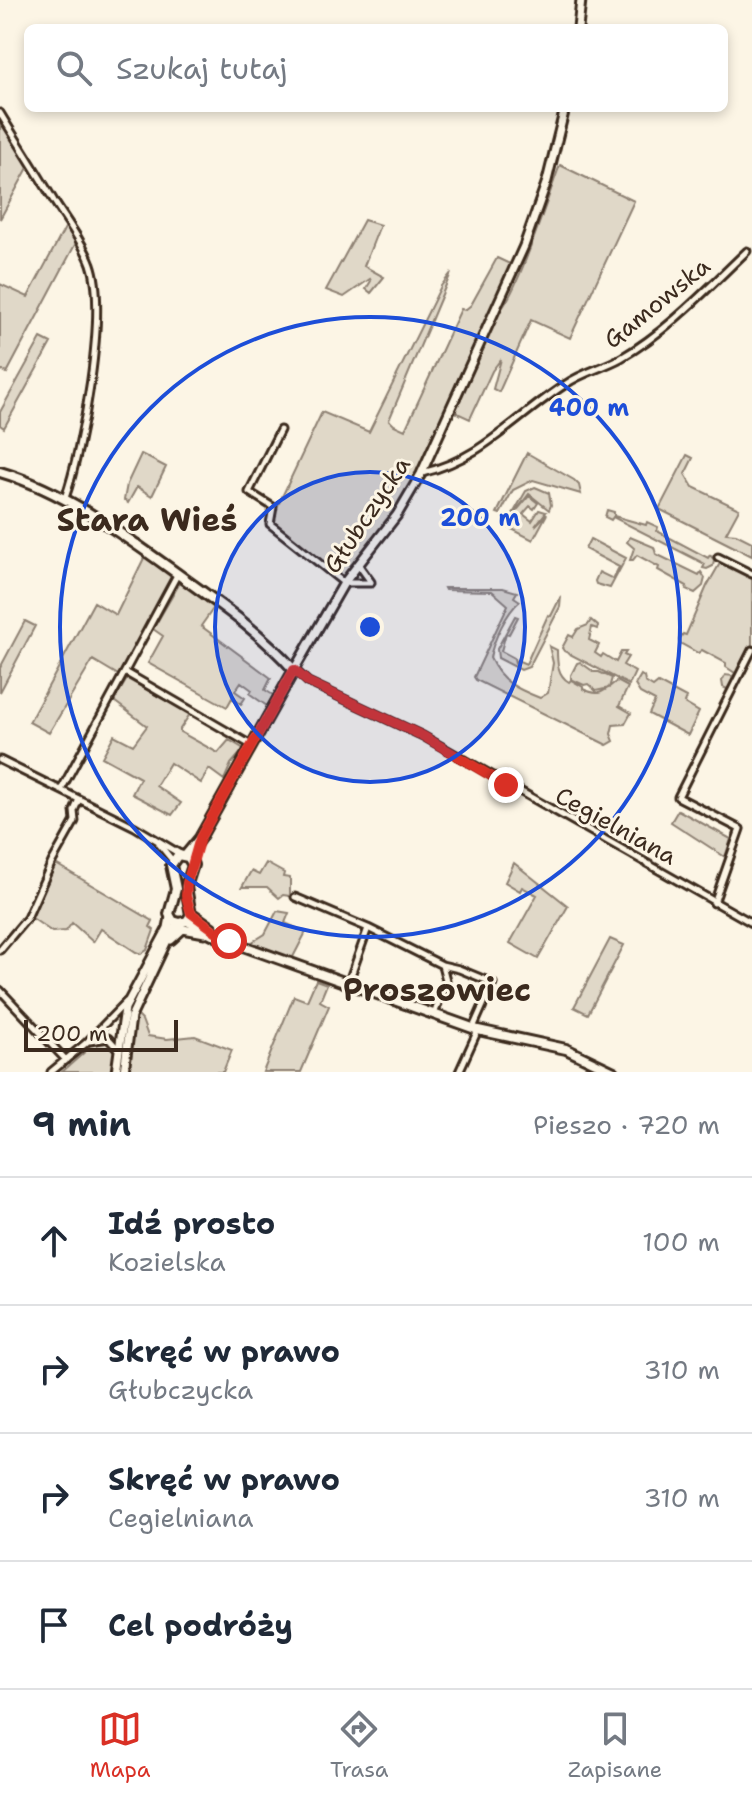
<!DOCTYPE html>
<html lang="pl">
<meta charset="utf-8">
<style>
:root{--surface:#fff;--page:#f6f6f7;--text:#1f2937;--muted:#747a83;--line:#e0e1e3;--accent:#d93025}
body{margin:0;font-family:"Shantell Sans",sans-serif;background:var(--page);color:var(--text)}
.scale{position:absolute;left:24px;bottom:20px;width:154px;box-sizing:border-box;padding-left:8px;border:4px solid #3b2a1e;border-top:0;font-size:22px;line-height:28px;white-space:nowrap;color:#3b2a1e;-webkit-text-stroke:6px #fcf5e5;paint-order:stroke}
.stop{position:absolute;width:24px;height:24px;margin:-18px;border:6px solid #d93025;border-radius:50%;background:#fff}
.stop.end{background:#d93025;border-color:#fff;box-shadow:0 2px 8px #0008}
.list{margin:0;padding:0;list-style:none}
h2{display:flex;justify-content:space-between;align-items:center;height:104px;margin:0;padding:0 32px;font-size:34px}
h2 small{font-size:26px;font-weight:400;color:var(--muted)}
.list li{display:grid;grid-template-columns:52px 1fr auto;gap:24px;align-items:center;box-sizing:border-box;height:128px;padding:0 32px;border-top:2px solid var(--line)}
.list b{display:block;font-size:30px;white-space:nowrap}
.list p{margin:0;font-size:26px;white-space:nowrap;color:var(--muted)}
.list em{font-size:26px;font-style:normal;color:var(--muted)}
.icon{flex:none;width:44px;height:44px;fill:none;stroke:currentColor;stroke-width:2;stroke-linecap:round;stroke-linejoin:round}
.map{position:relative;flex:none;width:752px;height:1072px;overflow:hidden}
.search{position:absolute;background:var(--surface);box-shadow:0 4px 12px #0003;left:24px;right:24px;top:24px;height:88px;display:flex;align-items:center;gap:20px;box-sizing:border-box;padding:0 28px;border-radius:12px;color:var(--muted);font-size:30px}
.sheet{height:616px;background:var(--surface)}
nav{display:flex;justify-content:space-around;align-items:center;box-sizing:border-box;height:112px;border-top:2px solid var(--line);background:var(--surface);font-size:22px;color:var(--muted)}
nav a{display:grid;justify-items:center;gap:4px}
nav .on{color:var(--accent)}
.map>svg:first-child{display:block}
.green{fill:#e0d8c8;stroke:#8e8173;stroke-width:2}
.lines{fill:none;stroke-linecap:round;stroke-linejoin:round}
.street-casing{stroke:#3b2a1e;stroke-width:11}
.secondary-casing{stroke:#3b2a1e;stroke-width:13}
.primary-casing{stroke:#3b2a1e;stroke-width:14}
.street{stroke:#fcf5e5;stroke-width:5}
.secondary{stroke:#fcf5e5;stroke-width:7}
.primary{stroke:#fcf5e5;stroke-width:8}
.route{stroke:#d93025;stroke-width:10}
.ring{fill:none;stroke:#1d4ed8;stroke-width:4}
.labels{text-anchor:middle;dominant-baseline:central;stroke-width:6;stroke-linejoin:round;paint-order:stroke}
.street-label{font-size:24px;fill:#3b2a1e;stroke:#fcf5e5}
.district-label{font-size:32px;font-weight:bold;fill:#3b2a1e;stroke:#fcf5e5}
.centre{fill:#1d4ed8;stroke:#fcf5e5;stroke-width:4}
.ring-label{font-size:24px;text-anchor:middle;font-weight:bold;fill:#1d4ed8;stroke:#fcf5e5;stroke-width:6;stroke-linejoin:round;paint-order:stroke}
</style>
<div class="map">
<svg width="752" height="1072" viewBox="0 0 752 1072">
<rect width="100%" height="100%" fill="#fcf5e5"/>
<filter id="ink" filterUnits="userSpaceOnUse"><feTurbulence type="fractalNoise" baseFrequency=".0125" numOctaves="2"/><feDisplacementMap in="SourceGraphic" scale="16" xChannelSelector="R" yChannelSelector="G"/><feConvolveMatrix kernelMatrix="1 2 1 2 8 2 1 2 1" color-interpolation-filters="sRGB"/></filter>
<g filter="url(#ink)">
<path class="green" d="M0 117 30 164 0 219Z
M560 165 634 201 570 338 531 320 499 392 493 389 501 359 492 371 470 419 457 413 455 409 499 311C516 299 550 190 560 165Z
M364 220 380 225 364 266 384 277 371 293 366 289 371 281 370 279 344 297 326 290Z
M67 224 77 241 7 373 0 369V284L28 297Z
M497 258 512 265 412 482 388 520 343 577 272 523V518L322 412 369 432 441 286 451 273 389 420 394 425 405 430 461 309 465 310 471 305Z
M41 338 51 343 4 428 0 425V412Z
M527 453 574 480 579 485 581 494 533 480 513 490 500 514 497 513Z
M141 454 166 467 152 496 137 487 128 503 124 500 127 484Z
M687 455 693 458 685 474 693 487 739 509 726 533 736 534 752 542V556L659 509Z
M535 487 549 493 551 505 549 510 529 494 513 515 529 496 538 503 534 509 530 506 523 514 532 521 539 510 546 512 535 526 547 514 533 540 506 526 526 491Z
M607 510 614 512V516L646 525 647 522 658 527 657 531 708 558 710 555 714 560 713 566 707 569 703 568 705 564 613 517 611 520 605 517Z
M630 537 654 547 656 554 699 575 701 572 705 578 703 586 695 593 686 589 687 586 658 570 659 567 637 555 633 560H630L634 548 627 542Z
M590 539 626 558 610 588 596 584 595 581 599 572 613 579 619 567 585 549Z
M145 556 172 577 120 676 93 660 49 733 29 722 94 602 116 615Z
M724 562 752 576V647L732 686 727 689 723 687 722 681 725 675 733 676 735 673 726 667V663L702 650 698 653 680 643 679 640 683 634 686 635 707 586 719 565Z
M181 581 215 606 201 626 271 678 265 690 273 695 267 706 250 694 252 690 241 682 235 691 245 698 241 704 232 698 227 707 148 663 163 636 153 629Z
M444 588H503L517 592 514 597 520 601C507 612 493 640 490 658 501 682 517 689 540 698L548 693 553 663 549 646 557 650C557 661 557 675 569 682L571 680 583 687V689C602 698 604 690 617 681L628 687 619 706 631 713 625 724 613 725 611 734 614 741 607 745 476 680 474 677 508 605 492 591 445 590Z
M561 596 560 607 529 667 521 670 498 658 497 649 515 616 518 617 509 634 506 633 501 651 514 658 515 663 517 660 526 664 548 615 551 616Z
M591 620 598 626 597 629 592 627 589 640 599 645 595 653 601 657 603 654 616 662 621 652H626L624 655 628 657 623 665 635 672 629 685 564 651 562 648 569 635 573 637 578 629 588 625Z
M25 621 35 626 0 692V668Z
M580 662 594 672H599L612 678 609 688 596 691 588 684 584 685 571 679V675L577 663Z
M641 675 644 677 645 682 653 687 658 683 686 698 684 703 699 712 688 735 649 714 655 701 640 693 635 685Z
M127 679 190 714 180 729V732L218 753 229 740 244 749 231 764 224 780 209 769 201 783 170 763 156 786 181 803 172 815 132 794 140 778 102 757 114 735 133 745 147 726 114 701Z
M678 810 731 839 725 857 671 822Z
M54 863 153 921 150 927 154 930 147 950 141 954 136 952 101 929 93 942 72 923 66 931 52 932 32 918Z
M266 863 284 873 283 877 290 878V896L283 895 279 898 267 887H242L251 871 259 875Z
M514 863 568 906 538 959 510 943 537 895 522 887 520 891 505 882Z
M277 911 289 913 285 923 306 932 292 959 249 944 265 934Z
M610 939 624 945 588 1014 574 1007Z
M316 980 327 984 320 1001 329 1006 301 1072H263L294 996 307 1001Z
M135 1013 142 1020 148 1036 167 1039 195 1036 232 1050 223 1072H126Z
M100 1040H105L115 1049 113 1072H62L86 1051 88 1047Z"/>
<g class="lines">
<g class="street-casing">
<path id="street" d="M0 113C18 143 37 172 54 201 67 222 83 242 91 264 108 312 82 450 65 498
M280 430 249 492 273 507 270 524 344 583H371
M422 473C482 459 516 416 566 384 583 372 603 368 621 358 668 331 708 288 747 251
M718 557 752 574
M358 564 371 582
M295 670 308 682 423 736 752 923
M125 672 251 745
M0 760 135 827 180 854
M61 790 177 575
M159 844 172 860
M295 897 368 928 348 984
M714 903 740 829 678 797 752 650
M368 928 442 965 446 980 434 1015
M0 950 27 918 52 862 75 821 74 811 79 799
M442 965 459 969 493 983 473 1028
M0 990 66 1060
M90 1041 108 1038 118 1049
M51 1072 86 1043 126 1002
M459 1072 478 1030"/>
</g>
<g class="secondary-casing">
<path id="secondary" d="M578 28 581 0
M294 670 344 583 397 515 421 474 524 246 547 181 565 108
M171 940 183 929 205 933
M116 1072 125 1008 168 928 170 917
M124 1072 131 1017 172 930 180 923"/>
</g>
<g class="primary-casing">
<path id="primary" d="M0 472C68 492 129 539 186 580 224 607 263 635 294 670L200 838 185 856
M178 855 188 857 193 865 186 887 191 915 187 921 180 923 173 921 169 914 176 889 171 865Z
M191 913 212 928
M187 921 218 937 478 1030 566 1049 614 1072"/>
</g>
<use href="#street" class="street"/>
<use href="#secondary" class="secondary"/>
<use href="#primary" class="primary"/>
</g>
</g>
<g class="lines" filter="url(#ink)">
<path class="route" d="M229 941 191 913 186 896 187 883 200 838 294 670 308 682 423 736 506 785"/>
</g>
<circle cx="370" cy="627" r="155" fill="#1d4ed8" fill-opacity=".12"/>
<g class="ring">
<circle cx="370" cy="627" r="155"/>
<circle cx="370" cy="627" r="310"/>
</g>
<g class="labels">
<g class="street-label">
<text transform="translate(657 303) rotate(-39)">Gamowska</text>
<text transform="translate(367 515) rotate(-56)">Głubczycka</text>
<text transform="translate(616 826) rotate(29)">Cegielniana</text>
</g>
<g class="district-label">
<text x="147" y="519">Stara Wieś</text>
<text x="437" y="989">Proszowiec</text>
</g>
</g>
<circle cx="370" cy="627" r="12" class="centre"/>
<g class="ring-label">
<text x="589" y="416">400 m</text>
<text x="480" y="526">200 m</text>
</g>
</svg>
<div class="scale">200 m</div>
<div class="stop" style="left:229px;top:941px"></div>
<div class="stop end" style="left:506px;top:785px"></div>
<div class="search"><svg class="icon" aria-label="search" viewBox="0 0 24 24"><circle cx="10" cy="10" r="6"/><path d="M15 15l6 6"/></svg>Szukaj tutaj</div>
</div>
<section class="sheet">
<h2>9 min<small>Pieszo · 720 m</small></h2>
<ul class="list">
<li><svg class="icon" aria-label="ahead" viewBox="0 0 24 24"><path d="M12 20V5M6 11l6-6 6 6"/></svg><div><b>Idź prosto</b><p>Kozielska</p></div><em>100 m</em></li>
<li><svg class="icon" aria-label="right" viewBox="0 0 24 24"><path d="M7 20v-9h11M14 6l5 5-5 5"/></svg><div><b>Skręć w prawo</b><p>Głubczycka</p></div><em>310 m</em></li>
<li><svg class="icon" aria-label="right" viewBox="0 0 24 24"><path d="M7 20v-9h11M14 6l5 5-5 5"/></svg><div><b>Skręć w prawo</b><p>Cegielniana</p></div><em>310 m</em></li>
<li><svg class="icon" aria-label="arrive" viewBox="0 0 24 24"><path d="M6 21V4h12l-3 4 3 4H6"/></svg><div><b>Cel podróży</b></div></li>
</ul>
</section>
<nav>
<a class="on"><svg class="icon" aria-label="map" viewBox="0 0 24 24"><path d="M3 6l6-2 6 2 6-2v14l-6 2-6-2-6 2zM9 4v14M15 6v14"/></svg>Mapa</a>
<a><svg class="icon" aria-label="directions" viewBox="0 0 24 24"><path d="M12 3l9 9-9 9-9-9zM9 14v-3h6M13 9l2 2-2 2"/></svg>Trasa</a>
<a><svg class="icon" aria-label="saved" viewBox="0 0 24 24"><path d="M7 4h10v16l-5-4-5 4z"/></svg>Zapisane</a>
</nav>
